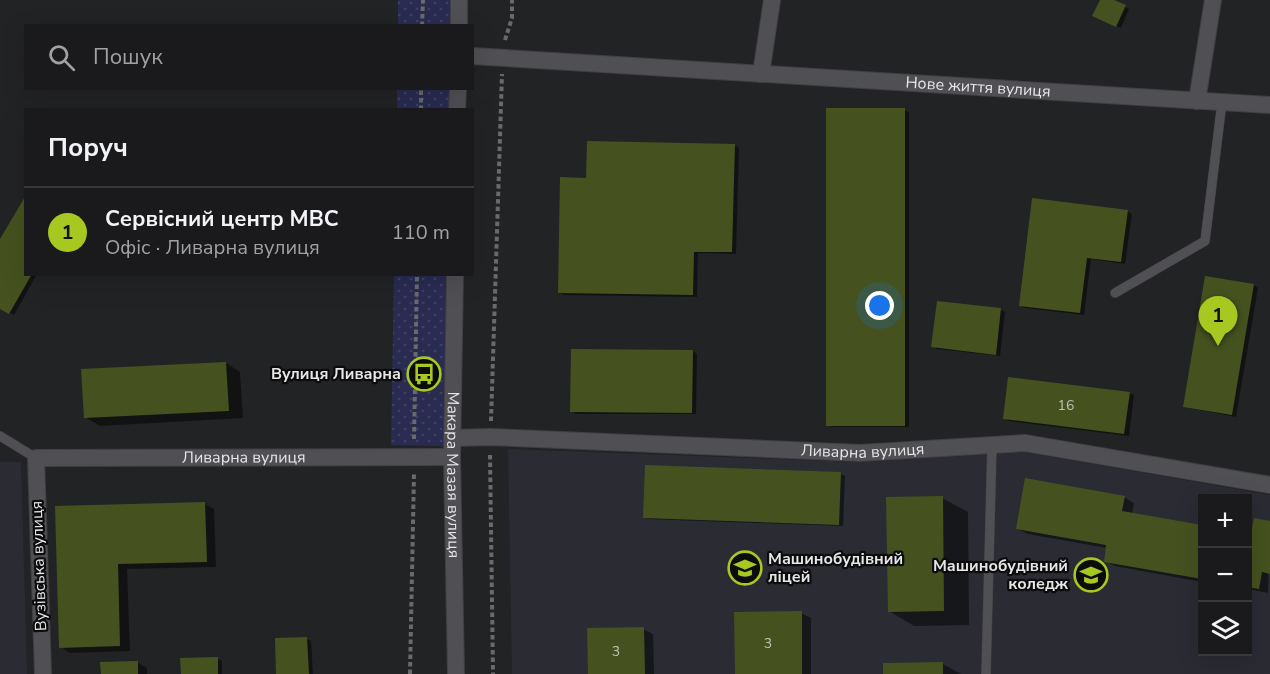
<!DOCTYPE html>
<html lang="uk">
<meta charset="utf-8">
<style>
:root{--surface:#1a1a1c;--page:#272729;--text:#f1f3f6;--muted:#9fa1a3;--line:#38383b;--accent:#a6c820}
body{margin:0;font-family:"Nunito Sans",sans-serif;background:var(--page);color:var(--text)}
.controls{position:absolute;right:18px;bottom:18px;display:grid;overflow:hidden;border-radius:0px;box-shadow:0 6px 24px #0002}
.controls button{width:54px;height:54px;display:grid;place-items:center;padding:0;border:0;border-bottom:2px solid var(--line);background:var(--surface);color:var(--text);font:30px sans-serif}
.you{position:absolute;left:880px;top:306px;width:21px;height:21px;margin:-15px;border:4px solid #fff;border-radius:50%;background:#1a73e8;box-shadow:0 0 0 9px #1a73e833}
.badge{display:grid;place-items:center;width:39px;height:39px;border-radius:50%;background:var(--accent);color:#111;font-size:20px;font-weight:700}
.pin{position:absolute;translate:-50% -50px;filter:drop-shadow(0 2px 3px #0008)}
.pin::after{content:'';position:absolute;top:32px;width:21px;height:18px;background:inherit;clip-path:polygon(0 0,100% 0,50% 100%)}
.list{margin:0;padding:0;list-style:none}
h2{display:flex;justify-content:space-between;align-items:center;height:78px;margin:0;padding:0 24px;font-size:26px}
h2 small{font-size:20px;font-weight:400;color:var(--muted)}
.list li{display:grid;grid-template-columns:39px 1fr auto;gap:18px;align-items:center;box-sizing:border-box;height:90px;padding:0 24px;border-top:2px solid var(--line)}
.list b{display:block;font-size:22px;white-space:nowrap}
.list p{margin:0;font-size:20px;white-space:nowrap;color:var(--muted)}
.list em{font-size:20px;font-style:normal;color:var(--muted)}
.icon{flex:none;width:33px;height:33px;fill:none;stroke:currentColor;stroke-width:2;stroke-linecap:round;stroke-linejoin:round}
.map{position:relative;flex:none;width:1270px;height:674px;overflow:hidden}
.search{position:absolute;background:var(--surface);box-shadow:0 6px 24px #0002;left:24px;top:24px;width:450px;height:66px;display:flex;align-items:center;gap:15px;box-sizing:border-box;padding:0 21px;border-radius:0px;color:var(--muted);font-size:22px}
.panel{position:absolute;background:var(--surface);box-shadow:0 6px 24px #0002;left:24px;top:108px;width:450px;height:168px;border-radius:0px}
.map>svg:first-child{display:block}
.built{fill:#2a2b33;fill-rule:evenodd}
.grass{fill:url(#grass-dots)}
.shadow{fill:#0007}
.building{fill:#45521f}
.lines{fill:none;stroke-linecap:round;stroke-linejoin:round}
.service-casing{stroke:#404042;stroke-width:10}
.minor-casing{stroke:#404042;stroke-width:18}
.secondary-casing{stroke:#404042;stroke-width:18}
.path{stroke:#696a6c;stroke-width:4;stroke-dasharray:4.5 3;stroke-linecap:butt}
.service{stroke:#505054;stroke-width:9}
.minor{stroke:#505054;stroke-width:16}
.secondary{stroke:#505054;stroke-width:16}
.labels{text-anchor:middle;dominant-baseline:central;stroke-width:4.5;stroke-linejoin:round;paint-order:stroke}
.number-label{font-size:14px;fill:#bec1b6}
.street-label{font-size:16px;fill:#e6e6e8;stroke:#0c0c0d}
.poi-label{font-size:16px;font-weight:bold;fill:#e6e6e8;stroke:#0c0c0d;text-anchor:end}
</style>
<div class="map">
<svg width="1270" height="674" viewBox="0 0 1270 674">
<defs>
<pattern id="grass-dots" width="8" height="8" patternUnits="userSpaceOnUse" patternTransform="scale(1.5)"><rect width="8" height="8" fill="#292b51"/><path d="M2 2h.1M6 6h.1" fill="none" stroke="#3e4062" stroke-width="1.8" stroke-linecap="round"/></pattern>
</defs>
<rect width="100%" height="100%" fill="#222325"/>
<path class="built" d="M508 449 860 462 1025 452 1270 495V674H512ZM1202 498H1248V652H1202Z
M0 462H21L27 674H0Z"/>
<path class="grass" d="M398 0H453V25L398 26Z
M397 89H452L451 109 397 110Z
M394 275H449L446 446 391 445Z"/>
<path class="shadow" d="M1101 0H1110L1129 9 1121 28 1098 18Z
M904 110 909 112V427H832L827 425Z
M734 145 739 148 736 254 698 253 697 297 564 295 559 293Z
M1127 211 1132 214 1125 264 1091 259 1084 315 1025 308 1020 305Z
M0 242 26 274H37L14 315 0 308Z
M1206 277 1254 285 1258 288 1236 417 1189 408 1184 406Z
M938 302 1001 310 1005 312 1000 356 937 349 933 346Z
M693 351 697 354 696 414H576L572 411Z
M226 363 240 372 243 418 100 426 85 417Z
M1129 393 1134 395 1129 436 1009 421 1005 419Z
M841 474 845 476 843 526 648 519 644 517Z
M1124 497 1134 503 1132 514 1202 526V582L1115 566 1105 561 1107 548 1028 534 1018 529Z
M942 498 968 512 969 625 914 626 889 611Z
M205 504 214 509 216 567 127 569 130 651 70 653 61 647 57 508Z
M1270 523 1268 593 1248 589V534L1252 535Z
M801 613 811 618V674H736Z
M643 629 653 634 654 674H589Z
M307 639 311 641 313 674H277Z
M217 658 222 661V674H182Z
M137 662 147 668V674H102Z
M943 664 961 674H885Z"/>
<path class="building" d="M1100 0H1114L1126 5 1116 27 1092 16Z
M826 108H905V426H826Z
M587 141 735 144 732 252H694L693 295 558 293 560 177 586 178Z
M26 195V274H32L9 314 0 309V239Z
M1032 198 1128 210 1121 262 1087 258 1080 313 1019 306Z
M1205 276 1254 284 1232 415 1183 407Z
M937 301 1001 308 996 355 931 347Z
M571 349 693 350 692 413 570 412Z
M226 362 229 411 84 418 81 369Z
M1008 377 1130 392 1124 434 1003 419Z
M645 465 841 472 839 525 643 518Z
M1025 478 1125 496 1122 511 1202 525V579L1104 562 1106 545 1016 529Z
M943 496 944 611 888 612 886 497Z
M205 502 207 562 118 564 120 646 59 648 55 506Z
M1254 518 1270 521V574L1262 572 1259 589 1248 587V533L1251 534Z
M802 611V674H735L734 612Z
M644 627 645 674H588L587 628Z
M307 637 309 674H276L275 638Z
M218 657V674H181L180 658Z
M138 661V674H101L100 662Z
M943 662V674H883V663Z"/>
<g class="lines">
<g class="service-casing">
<path id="service" d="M1115 293 1205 241 1222 102
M0 436 36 458
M986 674 992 445"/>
</g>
<g class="minor-casing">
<g id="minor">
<path id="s1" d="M472 56 1270 105"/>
<path d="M761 74 772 0"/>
<path d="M1197 101 1213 0"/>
<path id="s2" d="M452 438 490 437 860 453 1025 443 1270 485"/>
<path id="s3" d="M43 674 36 458 452 457"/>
</g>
</g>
<g class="secondary-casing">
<g id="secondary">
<path d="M459 26V0"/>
<path d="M457 110 458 88"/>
<path id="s4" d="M455 274 452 457 456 674"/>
</g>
</g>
<path class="path" d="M422 26 423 0
M505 40 512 18V0
M421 110V88
M491 421 502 74
M414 439 417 274
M490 455 493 674
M410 674 414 473"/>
<use href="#service" class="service"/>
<use href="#minor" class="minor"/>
<use href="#secondary" class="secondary"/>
</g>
<defs>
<g id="bus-ring" transform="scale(1.725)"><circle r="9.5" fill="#0c0c0d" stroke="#a6c820" stroke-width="1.5"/><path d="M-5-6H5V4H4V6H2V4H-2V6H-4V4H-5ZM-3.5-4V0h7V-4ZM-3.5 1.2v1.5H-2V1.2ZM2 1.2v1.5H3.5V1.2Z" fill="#a6c820"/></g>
<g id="university-ring" transform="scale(1.725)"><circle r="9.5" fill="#0c0c0d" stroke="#a6c820" stroke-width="1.5"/><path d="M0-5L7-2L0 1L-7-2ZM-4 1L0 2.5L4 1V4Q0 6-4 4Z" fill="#a6c820"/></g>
</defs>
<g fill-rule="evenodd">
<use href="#bus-ring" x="424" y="374"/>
<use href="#university-ring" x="745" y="568"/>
<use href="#university-ring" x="1091" y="575"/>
</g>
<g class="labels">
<g class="number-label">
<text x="1066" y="405">16</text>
<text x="768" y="643">3</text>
<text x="616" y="651">3</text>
</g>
<g class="street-label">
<text stroke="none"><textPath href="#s1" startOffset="507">Нове життя вулиця</textPath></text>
<text stroke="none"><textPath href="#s2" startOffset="411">Ливарна вулиця</textPath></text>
<text stroke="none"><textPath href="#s3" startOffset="424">Ливарна вулиця</textPath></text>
<text stroke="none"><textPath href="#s4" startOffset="201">Макара Мазая вулиця</textPath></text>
<text transform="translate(39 566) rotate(-92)">Вузівська вулиця</text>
</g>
<g class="poi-label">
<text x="401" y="374">Вулиця Ливарна</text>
<text x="768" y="559" text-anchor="start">Машинобудівний<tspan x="768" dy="18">ліцей</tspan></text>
<text x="1068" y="566">Машинобудівний<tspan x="1068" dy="18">коледж</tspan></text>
</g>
</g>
</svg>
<div class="controls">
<button>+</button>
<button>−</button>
<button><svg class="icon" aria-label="layers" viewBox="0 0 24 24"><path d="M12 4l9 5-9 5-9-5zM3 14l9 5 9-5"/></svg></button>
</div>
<div class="you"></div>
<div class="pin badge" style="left:1218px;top:346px">1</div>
<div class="search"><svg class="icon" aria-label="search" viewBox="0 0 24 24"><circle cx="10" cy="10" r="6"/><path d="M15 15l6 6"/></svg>Пошук</div>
<section class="panel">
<h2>Поруч<small></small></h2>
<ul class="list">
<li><span class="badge">1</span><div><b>Сервісний центр МВС</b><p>Офіс · Ливарна вулиця</p></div><em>110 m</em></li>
</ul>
</section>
</div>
